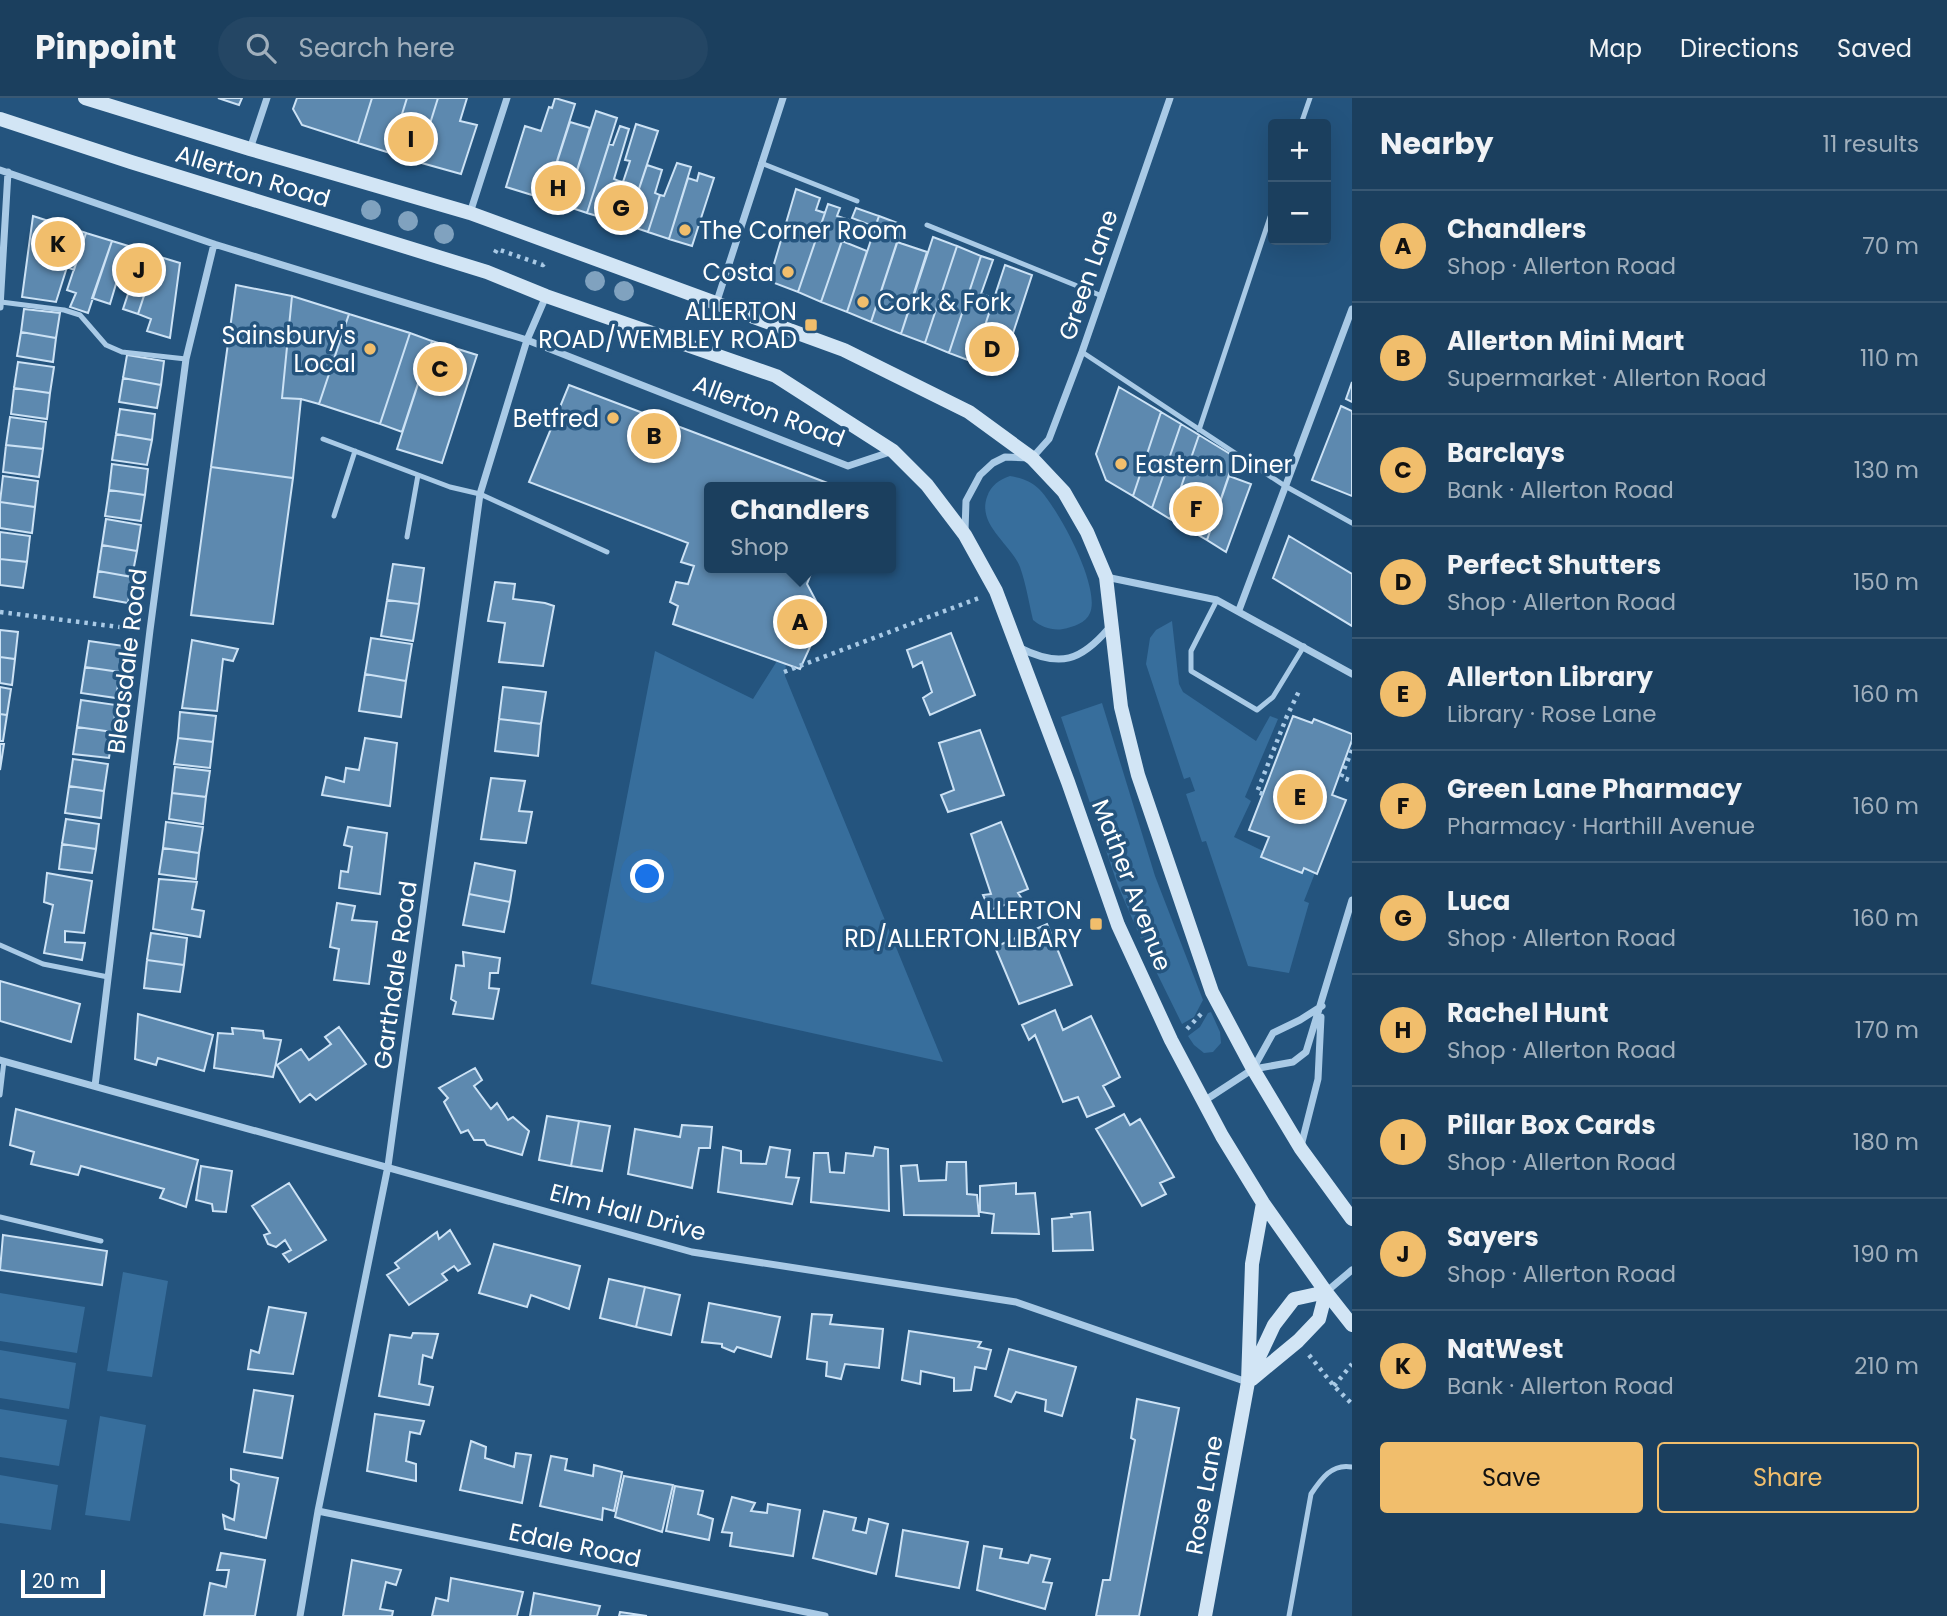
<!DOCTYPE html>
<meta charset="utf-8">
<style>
:root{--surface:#1b3f5e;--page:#244664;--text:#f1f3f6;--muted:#a0afbc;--line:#395873;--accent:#f1be6c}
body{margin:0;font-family:Poppins,sans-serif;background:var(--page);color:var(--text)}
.controls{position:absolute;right:21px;top:21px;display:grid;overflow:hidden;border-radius:7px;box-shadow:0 7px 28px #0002}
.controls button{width:63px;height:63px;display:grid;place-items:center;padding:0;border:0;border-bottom:2px solid var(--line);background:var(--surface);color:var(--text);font:35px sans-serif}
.scale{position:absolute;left:21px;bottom:18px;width:84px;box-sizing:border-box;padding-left:7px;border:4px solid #fff;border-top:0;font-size:19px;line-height:24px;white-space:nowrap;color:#fff;-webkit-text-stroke:5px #24547e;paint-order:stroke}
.you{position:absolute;left:648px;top:779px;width:24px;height:24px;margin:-18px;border:5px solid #fff;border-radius:50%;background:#1a73e8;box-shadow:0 0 0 10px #1a73e833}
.badge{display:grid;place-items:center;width:46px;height:46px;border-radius:50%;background:var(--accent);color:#111;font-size:23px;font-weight:700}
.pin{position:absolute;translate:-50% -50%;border:4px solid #fff;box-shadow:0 2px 7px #0006}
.popup{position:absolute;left:704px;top:384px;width:192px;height:91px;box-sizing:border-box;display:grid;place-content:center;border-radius:7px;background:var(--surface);filter:drop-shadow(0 2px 5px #0005);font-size:23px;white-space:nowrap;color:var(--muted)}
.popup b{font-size:26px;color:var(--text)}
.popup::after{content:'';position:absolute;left:50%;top:100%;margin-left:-14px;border:14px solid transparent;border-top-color:var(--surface)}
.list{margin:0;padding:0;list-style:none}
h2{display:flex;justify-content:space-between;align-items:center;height:91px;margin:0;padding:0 28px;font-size:30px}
h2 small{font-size:23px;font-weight:400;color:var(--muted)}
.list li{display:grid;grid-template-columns:46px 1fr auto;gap:21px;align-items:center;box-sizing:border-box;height:112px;padding:0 28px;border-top:2px solid var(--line)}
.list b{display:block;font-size:26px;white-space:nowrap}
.list p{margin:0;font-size:23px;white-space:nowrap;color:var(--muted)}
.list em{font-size:23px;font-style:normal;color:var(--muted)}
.actions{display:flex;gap:14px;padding:21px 28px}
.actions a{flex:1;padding:16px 0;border:2px solid var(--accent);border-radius:7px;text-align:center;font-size:24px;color:var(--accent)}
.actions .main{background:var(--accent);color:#111}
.icon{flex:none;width:38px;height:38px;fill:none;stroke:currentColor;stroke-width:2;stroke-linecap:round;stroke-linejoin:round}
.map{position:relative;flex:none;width:1352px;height:1518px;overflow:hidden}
header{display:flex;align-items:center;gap:42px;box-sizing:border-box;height:98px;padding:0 35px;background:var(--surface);border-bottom:2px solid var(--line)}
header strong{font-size:33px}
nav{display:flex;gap:38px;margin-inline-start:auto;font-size:24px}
.search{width:490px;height:63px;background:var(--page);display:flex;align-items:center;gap:18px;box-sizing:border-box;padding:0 24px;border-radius:38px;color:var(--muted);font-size:26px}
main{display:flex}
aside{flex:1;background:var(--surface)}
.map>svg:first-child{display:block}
.green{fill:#376e9c}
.building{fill:#5d89af;stroke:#cce2f5;stroke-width:2}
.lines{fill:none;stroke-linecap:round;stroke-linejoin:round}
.path{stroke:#a9cae6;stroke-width:4.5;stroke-dasharray:3.5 5;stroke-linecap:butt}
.lane{stroke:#a9cae6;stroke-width:5}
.street{stroke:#a9cae6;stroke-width:7}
.secondary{stroke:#d2e5f5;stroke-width:14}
.tree{fill:#80a2bf}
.poi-dot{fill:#f1be6c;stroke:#24547e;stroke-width:2.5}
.labels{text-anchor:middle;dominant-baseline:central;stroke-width:7;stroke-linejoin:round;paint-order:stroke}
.street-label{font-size:24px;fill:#fff;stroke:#24547e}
.poi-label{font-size:24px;fill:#fff;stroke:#24547e;text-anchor:end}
</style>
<header>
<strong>Pinpoint</strong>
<div class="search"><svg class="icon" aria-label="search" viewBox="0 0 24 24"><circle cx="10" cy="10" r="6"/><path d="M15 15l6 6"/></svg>Search here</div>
<nav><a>Map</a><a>Directions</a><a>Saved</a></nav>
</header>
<main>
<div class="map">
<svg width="1352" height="1518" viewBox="0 0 1352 1518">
<rect width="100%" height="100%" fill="#24547e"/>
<path class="green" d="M1010 378C1022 380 1031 383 1039 391 1058 410 1101 489 1090 515 1086 525 1073 529 1063 531 1053 533 1041 529 1033 522 1029 505 1026 486 1020 469 1011 446 977 427 987 399 991 387 999 382 1010 378Z
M1172 523 1179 586 1183 594 1256 643 1270 618 1278 621 1245 699 1251 703 1234 739 1263 753 1262 759 1302 775 1304 770 1315 775 1304 803 1309 805 1289 875 1248 868 1206 743 1202 744 1186 696 1195 693 1190 679 1184 681 1146 566 1150 540 1156 532Z
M655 553 753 601 777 563 786 565 785 578 943 964 591 886Z
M1102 605 1155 778 1203 902 1194 919 1182 926 1148 857 1118 788 1061 619Z
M1211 914 1220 934 1221 945 1213 954 1204 955 1194 947 1188 938 1200 929 1208 915Z
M123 1174 168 1183 152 1279 107 1273Z
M0 1195 85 1209 77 1255 0 1243Z
M0 1252 76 1265 69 1311 0 1300Z
M0 1311 67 1322 59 1368 0 1359Z
M100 1318 146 1327 130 1423 85 1417Z
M0 1377 58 1387 51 1432 0 1425Z"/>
<path class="building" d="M218 0H242L239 7Z
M297 0H372L358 45 302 27 293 11Z
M372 0H407L390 55 358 45Z
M407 0H438L418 64 390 55Z
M438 0H467L460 23 477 27 461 76 418 64Z
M555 0 575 6 545 101 506 89 525 28 541 33 549 9 552 10Z
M596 13 617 20 587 115 566 108Z
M570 24 590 30 566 108 545 101Z
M636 26 658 33 627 127 607 121 619 83 623 84 630 63 625 62Z
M620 28 629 31 614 81 619 83 607 121 587 115 609 46 613 47Z
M677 65 691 69 669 141 648 134 660 97 664 98Z
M647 67 662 72 655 95 660 97 648 134 627 127Z
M699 75 714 80 692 148 669 141 688 80 697 83Z
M796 91 820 100 816 112 825 115 798 194 769 183Z
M828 106 840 110 837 118 849 122 821 204 798 194Z
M856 110 879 118 875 129 852 120Z
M33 118 86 135 74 172 67 169 56 204 22 199Z
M879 118 903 127 871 224 847 214Z
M86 135 112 143 88 215 70 209 76 195 67 192Z
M933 139 957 148 925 245 901 236Z
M112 143 135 150 122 187 116 186 110 206 92 200Z
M842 143 867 153 847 214 821 204Z
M897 144 927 154 901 236 871 224Z
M957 148 981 158 949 255 925 245Z
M135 150 157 158 138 216 123 211 130 190 122 187Z
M157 158 180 165 170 240 147 233 151 221 138 216Z
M981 158 993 162 981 196 994 200 973 264 949 255Z
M1005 167 1032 177 1000 275 973 264Z
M236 187 292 198 282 300 301 301 293 380 211 369Z
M292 198 349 216 319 306 301 301 282 300Z
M24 211 60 215 56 240 21 234Z
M349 216 410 235 380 326 319 306Z
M21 234 56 240 53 264 17 258Z
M410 235 432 243 402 334 380 326Z
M432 243 477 257 442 365 397 351Z
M127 257 164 263 161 287 123 280Z
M18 264 54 269 50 295 14 290Z
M123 280 161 287 157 310 119 304Z
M1352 284V304L1346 301Z
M569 287 838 389H709V470H813L807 486 824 518 800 571 673 526 678 508 670 504 676 484 688 486 694 468 681 464 688 445 529 384Z
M1119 289 1161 314 1133 398 1106 382 1096 356Z
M14 290 50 295 47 321 11 316Z
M1341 308 1352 313V398L1312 382Z
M120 311 155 316 152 342 116 336Z
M1161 314 1181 326 1152 410 1133 398Z
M10 319 46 324 43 351 6 347Z
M1181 326 1199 337 1170 421 1152 410Z
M116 336 152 342 147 367 112 362Z
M1199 337 1235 359 1207 442 1170 421Z
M6 347 43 351 39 379 3 374Z
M112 366 148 371 145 397 109 392Z
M211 369 293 380 273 526 191 517Z
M3 378 38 383 35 409 0 404Z
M1229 378 1251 386 1226 454 1207 442Z
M109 392 145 397 141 423 105 418Z
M0 404 35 409 32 435 0 430Z
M106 421 141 427 137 453 102 447Z
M0 434 30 438 27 464 0 461Z
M1289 438 1352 476V528L1273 480Z
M102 447 137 453 132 479 98 473Z
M0 461 27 464 23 490 0 487Z
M393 466 424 470 419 506 387 502Z
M98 473 132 479 128 505 94 499Z
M495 484 515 486 513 501 545 505 554 508 543 568 499 564 505 525 488 523Z
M387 502 419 506 413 543 381 538Z
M0 532 18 534 15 561 0 559Z
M951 535 975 597 930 617 923 600 932 594 922 564 913 569 907 552Z
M371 540 412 546 406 583 365 576Z
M192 542 238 551 233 563 223 561 217 613 182 610Z
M89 543 124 548 120 574 85 569Z
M0 559 15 561 12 587 0 585Z
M85 569 120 574 116 600 81 595Z
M365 576 406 583 401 619 359 613Z
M0 589 11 591 7 617 0 616Z
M503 589 546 594 541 626 499 621Z
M81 602 116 607 113 634 77 629Z
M180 614 216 618 213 644 178 640Z
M0 616 7 617 3 643H0Z
M1293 618 1312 625 1314 621 1352 636V642L1332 697 1346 702 1317 776 1304 770 1302 775 1261 759 1269 739 1249 732Z
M499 621 541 626 538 658 495 653Z
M77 629 113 634 109 660 73 656Z
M980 632 1004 697 948 714 941 697 954 692 939 645Z
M178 640 213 644 210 670 174 666Z
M365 640 397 645 390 708 322 697 326 679 344 684 346 670 359 672Z
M0 646H4L0 672Z
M73 661 108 666 104 693 69 688Z
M175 669 210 673 206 699 172 695Z
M491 680 525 683 519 713 532 714 526 745 481 741Z
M69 688 104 693 101 720 65 715Z
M172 695 206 699 203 726 169 721Z
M66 721 99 726 96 751 62 746Z
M166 724 203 729 199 755 163 750Z
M1001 724 1028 791 1018 795 1022 801 990 812 983 797 991 796 971 736Z
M348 729 387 735 380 796 339 790 341 773 348 774 352 749 344 747Z
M62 746 96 751 92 775 59 771Z
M163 750 199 755 196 781 159 776Z
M475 765 515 773 510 804 469 796Z
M47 775 92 783 84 835 65 833V844L85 845 82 862 44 855 53 807 44 804Z
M159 781 197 784 192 811 204 813 200 839 153 831Z
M469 796 510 804 504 834 463 827Z
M337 805 355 808 352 822 377 824 369 886 334 882 339 851 330 849Z
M1047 826 1072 887 1019 906 995 849Z
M151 835 187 840 184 867 147 862Z
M463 854 500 860 498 875H490L489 890 499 891 493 921 453 916 456 904 451 901 456 867 464 868Z
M147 862 184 867 180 894 144 890Z
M0 883 80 906 71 944 0 923Z
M1055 912 1063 932 1091 918 1120 979 1103 988 1114 1008 1087 1019 1078 999 1063 1004 1035 937 1029 942 1022 927Z
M138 916 213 937 204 973 158 960 156 967 135 961Z
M339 929 366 966 316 1002 310 996 300 1004 277 967 301 951 309 962 331 946 325 939Z
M232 930 263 933 264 940 281 942 273 979 214 970 218 935 233 936Z
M475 970 482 982 474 988 491 1011 497 1005 508 1022 513 1019 529 1033 522 1057 487 1047 484 1042H474L468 1032 461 1035 444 1004 448 1000 439 990Z
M16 1011 198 1062 186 1109 160 1100 164 1091 81 1068 78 1077 31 1066 34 1054 10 1047Z
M1124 1016 1130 1027 1140 1021 1174 1079 1160 1085 1166 1096 1142 1108 1096 1031Z
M547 1018 579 1023 571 1068 539 1062Z
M579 1023 610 1028 602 1073 571 1068Z
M682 1027 712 1029 710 1050H699L692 1090 628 1076 635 1031 680 1039Z
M723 1049 741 1053V1065L766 1066 770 1049 790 1052 786 1079 799 1080 792 1106 718 1094Z
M875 1049 888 1051 889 1113 811 1104 814 1055H828L830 1074 844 1075 846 1055 873 1058Z
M947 1064H966L967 1096 977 1097 979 1118 904 1117 901 1068 917 1067 919 1083 946 1082Z
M201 1068 232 1073 226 1114 213 1113 212 1106 196 1102Z
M289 1085 326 1142 289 1164 283 1156 291 1152 285 1142 276 1149 268 1146 264 1137 270 1135 252 1108Z
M1016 1085V1096L1035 1095 1039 1136 992 1135 994 1116 980 1114V1088Z
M1090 1114 1093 1152 1053 1153 1052 1121 1072 1119 1071 1116Z
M450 1132 470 1166 458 1173 454 1168 442 1176 447 1182 409 1207 387 1177 399 1170 395 1165 437 1134 439 1141Z
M3 1137 107 1153 102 1187 0 1172Z
M494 1146 580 1168 569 1211 531 1197 527 1209 479 1195Z
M609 1181 645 1189 636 1229 600 1220Z
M645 1189 680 1197 671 1237 636 1229Z
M709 1205 780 1219 771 1259 737 1249 734 1254 722 1249V1246L702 1244Z
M269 1209 306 1215 293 1276 248 1271 251 1252 259 1255Z
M812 1216 832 1217 830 1226 883 1231 879 1270 845 1266 841 1281 826 1278 827 1264 807 1261Z
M909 1233 981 1244 978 1249 991 1252 986 1271 975 1269 971 1292 954 1293V1280L921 1273 920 1286 902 1282Z
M413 1235 438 1236 432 1260 423 1257 419 1286 433 1289 429 1307 379 1298 390 1237 411 1240Z
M1009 1251 1076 1269 1062 1318 1045 1313 1046 1302 1016 1294 1011 1304 995 1298Z
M254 1292 293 1298 282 1360 244 1354Z
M1137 1301 1179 1310 1139 1518H1096L1103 1482H1110L1135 1342 1131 1340Z
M375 1316 424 1323 420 1336 410 1334 406 1363 416 1366V1383L367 1373Z
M471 1343 486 1349 485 1360 514 1369 516 1355 531 1357 522 1405 460 1392Z
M551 1358 567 1361 565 1372 593 1378 594 1367 622 1374 614 1413 603 1410 602 1422 540 1408Z
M231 1371 278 1380 266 1440 225 1431 223 1417 234 1422 239 1386 231 1382Z
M624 1378 673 1387 662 1434 615 1419Z
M675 1388 703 1393 698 1416 713 1421 709 1442 666 1433Z
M732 1399 755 1405 751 1413 767 1415 768 1406 800 1412 793 1458 730 1448 732 1435 722 1434Z
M824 1413 856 1420 853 1432 866 1435 869 1421 888 1426 876 1476 813 1460Z
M903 1432 968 1444 959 1490 896 1478Z
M984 1448 1002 1451 1000 1460 1028 1465 1031 1457 1050 1461 1043 1484 1052 1485 1045 1511 977 1492Z
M221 1455 265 1462 255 1518H204L210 1485 226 1489 229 1472H217Z
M352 1462 401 1472 396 1487 386 1484 380 1511 393 1513 392 1518H343Z
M451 1480 523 1494 517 1518H432L436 1500 448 1503Z
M534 1495 600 1508 597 1518H530Z
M620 1514 647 1518H619Z"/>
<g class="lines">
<path class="path" d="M495 155 497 151 543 167 545 164
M0 514 135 531
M784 574 979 500
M1351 644H1352
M1352 652 1341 679 1352 683
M1263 696 1257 694 1287 618 1300 591
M1187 931 1202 915
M1309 1257 1334 1288 1352 1306
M1334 1288 1352 1266"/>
<path class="lane" d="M1301 26 1310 0
M761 65 857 103
M927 127 1102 198
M1 204 64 212 80 217 106 247 122 254 186 261
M1082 254 1285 388 1352 425
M1199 332 1273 110
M323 341 450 389 480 396 607 454
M334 418 355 353
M407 439 418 377
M1217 502 1191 553V573L1257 612 1273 599 1304 548
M0 847 43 866 108 879
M0 997 4 963
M0 1119 101 1143
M1289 1518 1311 1396C1321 1381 1332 1365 1352 1369"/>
<path class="street" d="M250 51 267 0
M0 72 214 146 527 242 848 368 893 353
M470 115 507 0
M716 206 783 0
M0 209 8 74
M965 433 966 403 980 377 993 365 1005 359 1032 360 1049 341 1082 254 1170 0
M1106 479 1217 502 1352 576
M1239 512 1352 211
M1020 550C1060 570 1081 563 1109 530
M0 962 692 1154 1016 1204 1247 1284
M1254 971 1293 964 1306 954 1352 802
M95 988 150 532 186 261 214 146
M1204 1003 1253 971 1273 935 1300 922 1322 908
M1301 1048 1318 981 1321 919
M1326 1194 1352 1172
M318 1413 825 1518
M300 1518 318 1413 388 1068 480 396 527 242 546 198"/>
<path class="secondary" d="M85 0 250 51 470 115 844 252 969 314 1032 360 1064 394 1087 434 1106 479 1121 609 1138 677 1212 894 1253 971 1301 1051 1352 1121
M0 21 131 64 487 174 546 198 776 278 893 353 927 387 965 437 996 493 1068 684 1118 827 1171 942 1222 1038 1263 1105 1326 1194 1352 1227
M1251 1276 1274 1227 1294 1201 1326 1194
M1252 1281 1298 1243 1319 1221 1326 1194
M1205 1518 1248 1284 1252 1166 1263 1105"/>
</g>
<g class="tree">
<circle cx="371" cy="112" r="10"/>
<circle cx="408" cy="123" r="10"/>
<circle cx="444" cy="136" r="10"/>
<circle cx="595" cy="183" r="10"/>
<circle cx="624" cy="193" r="10"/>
</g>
<g class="poi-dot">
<circle cx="685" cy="132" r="7"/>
<circle cx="788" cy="174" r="7"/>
<circle cx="863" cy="204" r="7"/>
<rect x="804" y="220" width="14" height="14" rx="3.5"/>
<circle cx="370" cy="251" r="7"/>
<circle cx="613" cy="320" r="7"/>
<circle cx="1121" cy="366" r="7"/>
<rect x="1089" y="819" width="14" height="14" rx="3.5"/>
</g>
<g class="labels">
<g class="street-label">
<text transform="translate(253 78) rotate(17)">Allerton Road</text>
<text transform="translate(1088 177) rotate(-71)">Green Lane</text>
<text transform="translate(769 313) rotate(21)">Allerton Road</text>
<text transform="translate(127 563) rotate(-83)">Bleasdale Road</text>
<text transform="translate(1132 787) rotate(69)">Mather Avenue</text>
<text transform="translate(395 877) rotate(-82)">Garthdale Road</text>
<text transform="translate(628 1114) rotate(15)">Elm Hall Drive</text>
<text transform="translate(1204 1397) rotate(-80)">Rose Lane</text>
<text transform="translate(575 1447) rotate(12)">Edale Road</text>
</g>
<g class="poi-label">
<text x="699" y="132" text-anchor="start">The Corner Room</text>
<text x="774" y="174">Costa</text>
<text x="877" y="204" text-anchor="start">Cork &amp; Fork</text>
<text x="797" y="213">ALLERTON<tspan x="797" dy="28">ROAD/WEMBLEY ROAD</tspan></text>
<text x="356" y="237">Sainsbury's<tspan x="356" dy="28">Local</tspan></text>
<text x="599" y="320">Betfred</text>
<text x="1135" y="366" text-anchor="start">Eastern Diner</text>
<text x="1082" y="812">ALLERTON<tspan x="1082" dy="28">RD/ALLERTON LIBARY</tspan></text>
</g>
</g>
</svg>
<div class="controls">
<button>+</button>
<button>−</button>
</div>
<div class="scale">20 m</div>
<div class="you"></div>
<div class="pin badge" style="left:800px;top:524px">A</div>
<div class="popup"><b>Chandlers</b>Shop</div>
<div class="pin badge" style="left:654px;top:338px">B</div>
<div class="pin badge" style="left:440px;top:271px">C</div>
<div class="pin badge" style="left:992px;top:251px">D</div>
<div class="pin badge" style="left:1300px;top:699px">E</div>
<div class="pin badge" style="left:1196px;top:411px">F</div>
<div class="pin badge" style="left:621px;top:110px">G</div>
<div class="pin badge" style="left:558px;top:90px">H</div>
<div class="pin badge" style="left:411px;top:41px">I</div>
<div class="pin badge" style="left:139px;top:172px">J</div>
<div class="pin badge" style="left:58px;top:146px">K</div>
</div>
<aside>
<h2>Nearby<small>11 results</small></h2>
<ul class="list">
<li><span class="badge">A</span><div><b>Chandlers</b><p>Shop · Allerton Road</p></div><em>70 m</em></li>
<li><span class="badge">B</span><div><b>Allerton Mini Mart</b><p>Supermarket · Allerton Road</p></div><em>110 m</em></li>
<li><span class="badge">C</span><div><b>Barclays</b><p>Bank · Allerton Road</p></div><em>130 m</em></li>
<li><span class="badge">D</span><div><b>Perfect Shutters</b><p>Shop · Allerton Road</p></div><em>150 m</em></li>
<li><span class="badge">E</span><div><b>Allerton Library</b><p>Library · Rose Lane</p></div><em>160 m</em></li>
<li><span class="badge">F</span><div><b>Green Lane Pharmacy</b><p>Pharmacy · Harthill Avenue</p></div><em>160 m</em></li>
<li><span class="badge">G</span><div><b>Luca</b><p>Shop · Allerton Road</p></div><em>160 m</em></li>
<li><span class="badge">H</span><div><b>Rachel Hunt</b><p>Shop · Allerton Road</p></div><em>170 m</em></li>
<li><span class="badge">I</span><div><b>Pillar Box Cards</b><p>Shop · Allerton Road</p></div><em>180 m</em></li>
<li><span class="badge">J</span><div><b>Sayers</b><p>Shop · Allerton Road</p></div><em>190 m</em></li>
<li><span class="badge">K</span><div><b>NatWest</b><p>Bank · Allerton Road</p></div><em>210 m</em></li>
</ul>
<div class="actions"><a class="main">Save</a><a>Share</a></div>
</aside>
</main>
